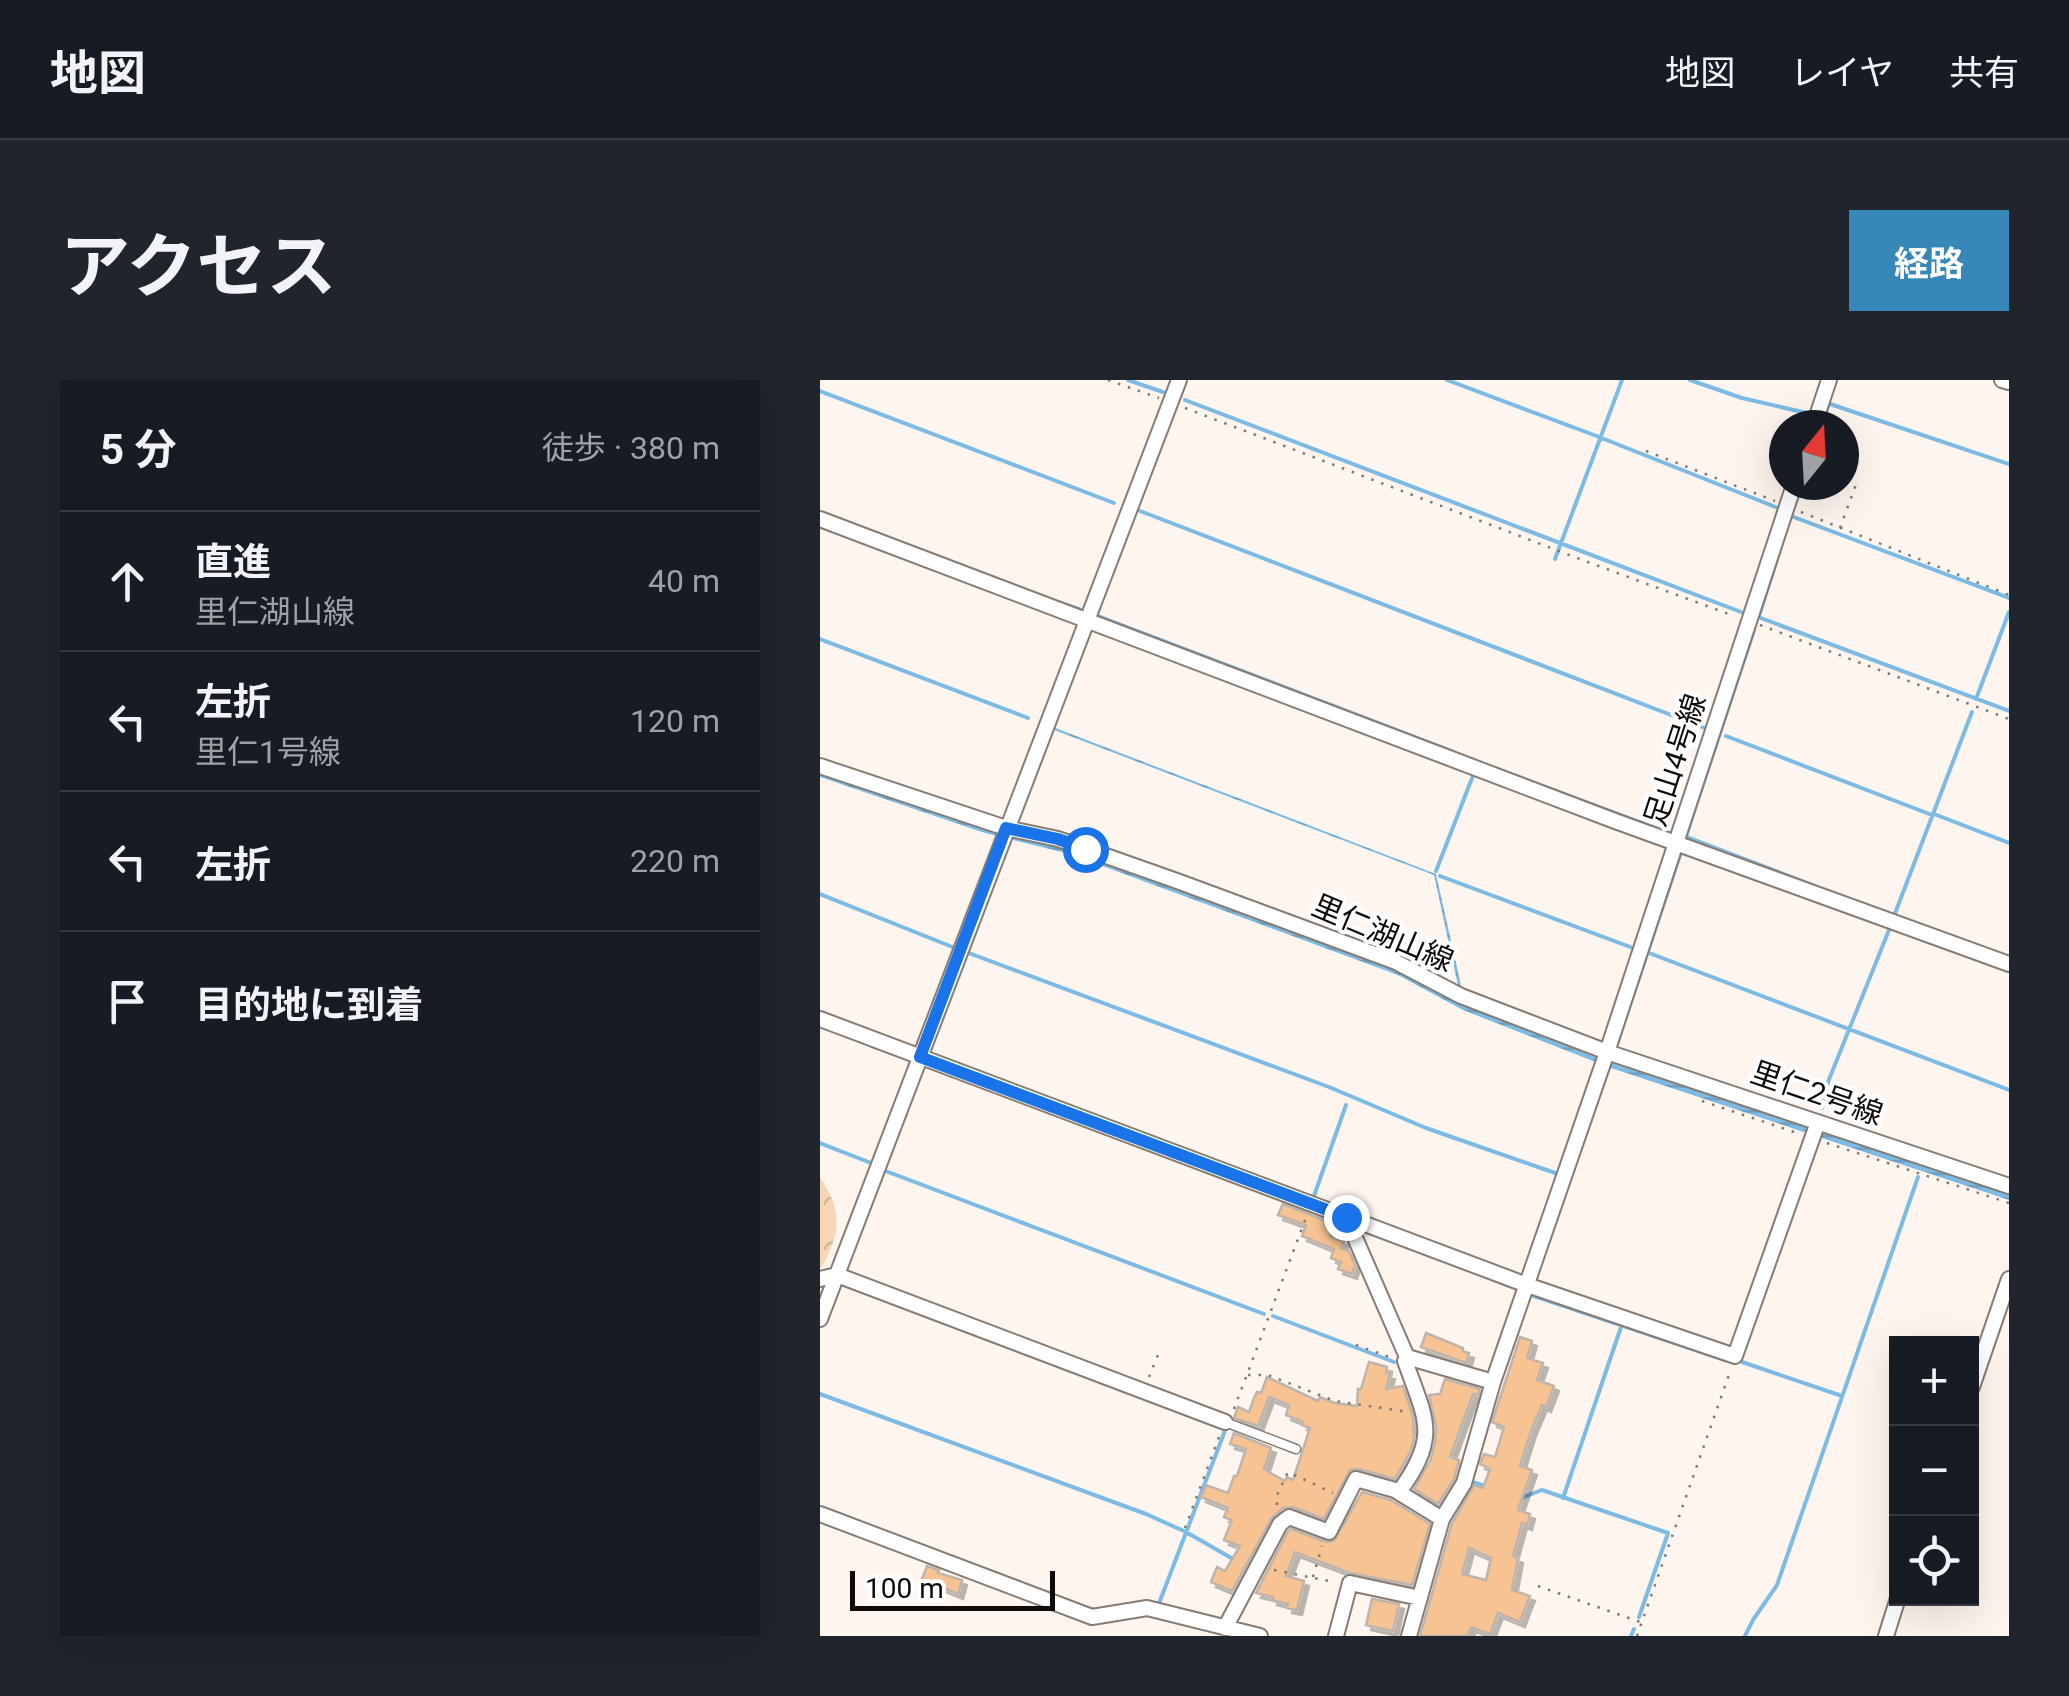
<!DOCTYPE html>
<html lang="ja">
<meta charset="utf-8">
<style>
:root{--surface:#171b24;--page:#20242c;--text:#f1f3f6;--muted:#9ea1a6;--line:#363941;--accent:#3887b9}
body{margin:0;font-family:Roboto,"Noto Sans JP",sans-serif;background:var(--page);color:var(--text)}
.controls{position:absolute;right:30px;bottom:30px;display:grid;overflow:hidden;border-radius:0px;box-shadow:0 10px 40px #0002}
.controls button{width:90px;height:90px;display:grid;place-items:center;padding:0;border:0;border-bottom:2px solid var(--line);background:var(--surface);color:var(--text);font:50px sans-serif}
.compass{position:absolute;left:949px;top:30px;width:90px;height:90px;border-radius:50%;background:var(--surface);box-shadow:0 10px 40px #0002;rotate:18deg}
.scale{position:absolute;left:30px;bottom:25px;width:205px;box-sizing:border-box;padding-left:10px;border:5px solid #0f0b08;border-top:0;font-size:28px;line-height:35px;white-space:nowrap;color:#0f0b08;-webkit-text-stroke:8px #fff;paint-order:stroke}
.stop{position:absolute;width:30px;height:30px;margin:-22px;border:8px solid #1a73e8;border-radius:50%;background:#fff}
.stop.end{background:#1a73e8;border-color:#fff;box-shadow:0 2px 10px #0008}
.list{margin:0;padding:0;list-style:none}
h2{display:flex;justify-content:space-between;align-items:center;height:130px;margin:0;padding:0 40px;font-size:42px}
h2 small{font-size:32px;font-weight:400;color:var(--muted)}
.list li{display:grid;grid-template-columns:65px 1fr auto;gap:30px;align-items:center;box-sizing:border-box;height:140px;padding:0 40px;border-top:2px solid var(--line)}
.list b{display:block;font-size:38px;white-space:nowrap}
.list p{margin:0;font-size:32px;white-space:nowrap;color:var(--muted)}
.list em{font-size:32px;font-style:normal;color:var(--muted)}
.icon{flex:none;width:55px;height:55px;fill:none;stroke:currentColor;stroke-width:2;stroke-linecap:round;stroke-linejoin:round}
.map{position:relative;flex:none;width:1189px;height:1256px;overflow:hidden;border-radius:0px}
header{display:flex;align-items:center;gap:60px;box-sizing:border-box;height:140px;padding:0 50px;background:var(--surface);border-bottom:2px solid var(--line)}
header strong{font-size:48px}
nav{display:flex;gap:55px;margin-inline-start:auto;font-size:35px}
.intro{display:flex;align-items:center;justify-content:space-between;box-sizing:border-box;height:240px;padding:0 60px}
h1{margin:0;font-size:70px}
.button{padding:25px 45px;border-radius:0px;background:var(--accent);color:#fff;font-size:35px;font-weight:700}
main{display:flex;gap:60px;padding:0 60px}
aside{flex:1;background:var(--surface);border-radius:0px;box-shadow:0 10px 40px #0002}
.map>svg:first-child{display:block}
.forest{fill:url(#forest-crowns)}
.water{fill:url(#water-rules)}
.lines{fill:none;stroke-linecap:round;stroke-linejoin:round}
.stream{stroke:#7dbae4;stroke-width:4}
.building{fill:#f8c393;stroke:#bfb4ab;stroke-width:2.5;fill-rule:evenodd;filter:url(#shadow)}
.service-casing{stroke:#867c74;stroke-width:11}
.minor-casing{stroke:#867c74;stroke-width:18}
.path{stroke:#7f7974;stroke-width:2.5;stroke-dasharray:2.5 8;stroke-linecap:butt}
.service{stroke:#fff;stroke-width:8}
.minor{stroke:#fff;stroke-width:14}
.route{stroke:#1a73e8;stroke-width:12}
.labels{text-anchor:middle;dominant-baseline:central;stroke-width:8;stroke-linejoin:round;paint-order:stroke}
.street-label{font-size:30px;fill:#0f0b08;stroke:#fff}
</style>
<header>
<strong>地図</strong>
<nav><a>地図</a><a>レイヤ</a><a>共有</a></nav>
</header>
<div class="intro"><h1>アクセス</h1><a class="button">経路</a></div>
<main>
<aside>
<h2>5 分<small>徒歩 · 380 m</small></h2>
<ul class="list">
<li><svg class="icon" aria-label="ahead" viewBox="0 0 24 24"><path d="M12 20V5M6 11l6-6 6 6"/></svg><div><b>直進</b><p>里仁湖山線</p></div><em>40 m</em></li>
<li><svg class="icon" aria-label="left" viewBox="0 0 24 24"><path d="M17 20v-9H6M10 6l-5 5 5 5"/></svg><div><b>左折</b><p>里仁1号線</p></div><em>120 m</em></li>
<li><svg class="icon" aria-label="left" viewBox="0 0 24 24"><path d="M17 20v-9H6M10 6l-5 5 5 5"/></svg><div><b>左折</b></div><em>220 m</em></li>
<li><svg class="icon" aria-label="arrive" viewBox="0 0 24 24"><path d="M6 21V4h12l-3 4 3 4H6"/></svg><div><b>目的地に到着</b></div></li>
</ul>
</aside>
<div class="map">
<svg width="1189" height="1256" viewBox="0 0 1189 1256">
<defs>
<pattern id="forest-crowns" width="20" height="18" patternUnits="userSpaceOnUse" patternTransform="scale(2.5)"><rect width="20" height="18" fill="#f8d5b5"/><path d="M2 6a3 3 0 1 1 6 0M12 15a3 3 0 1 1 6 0" fill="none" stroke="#d3b69a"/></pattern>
<pattern id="water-rules" width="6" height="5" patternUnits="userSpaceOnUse" patternTransform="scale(2.5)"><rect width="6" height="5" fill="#7dbae4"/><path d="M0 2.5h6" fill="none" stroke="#6b9fc2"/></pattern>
<filter id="shadow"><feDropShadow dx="5" dy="5" stdDeviation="0" flood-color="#0004"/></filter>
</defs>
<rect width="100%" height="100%" fill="#fef5ee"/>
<path class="forest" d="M0 798C23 830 21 856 0 889Z"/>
<path class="water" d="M230 346 616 494 642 610H639L614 495 229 348Z
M0 393 176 452 256 472 581 591 644 625 777 678 1144 799 1189 815V820L791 688 643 630 578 595 250 474 165 453 0 397Z"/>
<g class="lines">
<path class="stream" d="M308 0 343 12
M627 0 774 55 958 128
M870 0 922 18 991 34
M0 11 294 123
M365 20 921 232
M1007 23 1189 84
M1002 45 1008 26
M975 124 982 105
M320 131 885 348
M971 136 1189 218
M735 179 802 0
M240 223 259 229
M278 236 634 372
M939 236 959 173
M938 237 1189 331
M0 259 208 338
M1156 319 1189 232
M906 356 1112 435
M685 392 849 453
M1114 434 1189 463
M866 456 934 250
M867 457 992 505
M616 491 654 393
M620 496 813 568
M0 514 135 568
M1074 536 1152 332
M146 572 509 707 606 748 738 794
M829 573 1189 710
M52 666 90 680
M796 667 861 472
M1002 728 1008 702 1069 550
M0 763 51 783
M63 790 444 934
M494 816 526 725
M674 900 698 909
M714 916 908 981
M453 936 574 982
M922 982 1022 1016
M0 1014 326 1134 366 1152 413 1179
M649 1101 668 1107
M701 1118 722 1110 848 1153 819 1237
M743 1118 801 947
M338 1226 406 1048
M811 1256 814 1249
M925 1256 933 1240 957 1205 1098 797"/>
</g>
<path class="building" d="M463 824 514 844 510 856 524 861 521 868 529 871 535 885 532 894 518 889 521 882 511 878 514 869 482 856 486 845 458 835Z
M606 953 643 968V971L649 973 646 983 601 967Z
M700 957 712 961 707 978 723 983 717 1000 734 1006 726 1027 722 1025 711 1051 700 1086 712 1090 698 1130 710 1134 707 1145 702 1143 693 1176 698 1178 692 1210 710 1216 707 1223 700 1242 678 1233 670 1254 651 1247 647 1256H600L632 1143 654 1105 663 1108 670 1089 660 1084 664 1074 675 1077 684 1047 672 1042ZM649 1168 671 1178 666 1200 642 1194Z
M549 982 567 987 566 993 570 994 566 1009 583 1006 593 1036 594 1060 590 1072 575 1099 539 1089 530 1090 504 1139 473 1127 463 1128 451 1139 412 1211 391 1202 397 1187 405 1191 420 1166 404 1160 412 1140 404 1137 408 1128 381 1117 386 1105 408 1113 414 1096H417L426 1069 410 1064 414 1053 451 1068 444 1089 465 1101 467 1097 473 1100 490 1048 482 1045 483 1042 466 1035 469 1025 449 1017 438 1046 414 1038 418 1027 429 1032 434 1018 437 1012 441 1013 447 997 498 1021 500 1017 515 1023 537 1026 538 1009H541Z
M625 999 660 1009 658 1015 653 1014 630 1077 639 1080 634 1099 618 1124 594 1109 610 1081 615 1063 616 1046 609 1015 620 1014Z
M542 1112 571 1120 610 1144 592 1205 530 1193 475 1172 466 1196 484 1201 477 1230 467 1228 468 1224 452 1220 453 1217 436 1213 468 1151 471 1149 506 1162 514 1161Z
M107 1186 119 1190 118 1193 142 1200 138 1214 102 1199Z
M552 1219 579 1224 573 1251 546 1245Z"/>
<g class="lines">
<g class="service-casing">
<path id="service" d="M405 1042 476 1069"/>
</g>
<g class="minor-casing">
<path id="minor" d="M1182 0 1189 2
M994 45 1009 0
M974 105 787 672 1189 806
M0 139 795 441 1189 584
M0 386 186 448 238 459 357 501 576 582 641 616 787 672 673 1002 644 1103 622 1139 589 1256
M0 639 707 905 915 976 998 742
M526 837 587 977
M0 899 17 895 405 1042
M0 939 359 0
M1152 1007 1189 899
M579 1112C620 1056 606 1040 585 981L587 977 673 1002
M0 1134 272 1237 327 1228 440 1256
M405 1248 460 1144 469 1137 509 1152 536 1099 575 1110 622 1139
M516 1256 530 1203 600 1218
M1066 1256 1078 1218"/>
</g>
<path class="path" d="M288 0 339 18
M365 28 765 181 914 236
M826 71 955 121
M981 132 1189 215
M1020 148 1038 99
M940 245 1189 339
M882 721 980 754
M1007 763 1189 823
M536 965 572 978
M428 995H448L515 1021 589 1032
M329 997 338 975
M414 1029 487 835
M457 1125V1115L468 1092 513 1113
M365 1148 399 1057
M454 1190 514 1202
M493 1197 502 1166
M718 1206 820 1242
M817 1256 911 989"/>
<use href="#service" class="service"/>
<use href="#minor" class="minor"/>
</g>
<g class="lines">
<path class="route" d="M265 469 238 459 186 448 100 677 526 837"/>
</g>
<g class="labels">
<g class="street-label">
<text transform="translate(855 380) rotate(-72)">足山4号線</text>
<text transform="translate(563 553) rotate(23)">里仁湖山線</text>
<text transform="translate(997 713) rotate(19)">里仁2号線</text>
</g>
</g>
</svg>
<div class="controls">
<button>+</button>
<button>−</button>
<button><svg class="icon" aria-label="locate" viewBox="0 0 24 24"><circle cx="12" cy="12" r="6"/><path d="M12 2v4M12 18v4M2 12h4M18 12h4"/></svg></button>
</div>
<svg class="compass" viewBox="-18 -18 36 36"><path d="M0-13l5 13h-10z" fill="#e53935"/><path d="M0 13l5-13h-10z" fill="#9ea1a6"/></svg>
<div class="scale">100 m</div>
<div class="stop" style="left:265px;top:469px"></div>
<div class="stop end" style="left:526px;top:837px"></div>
</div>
</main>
